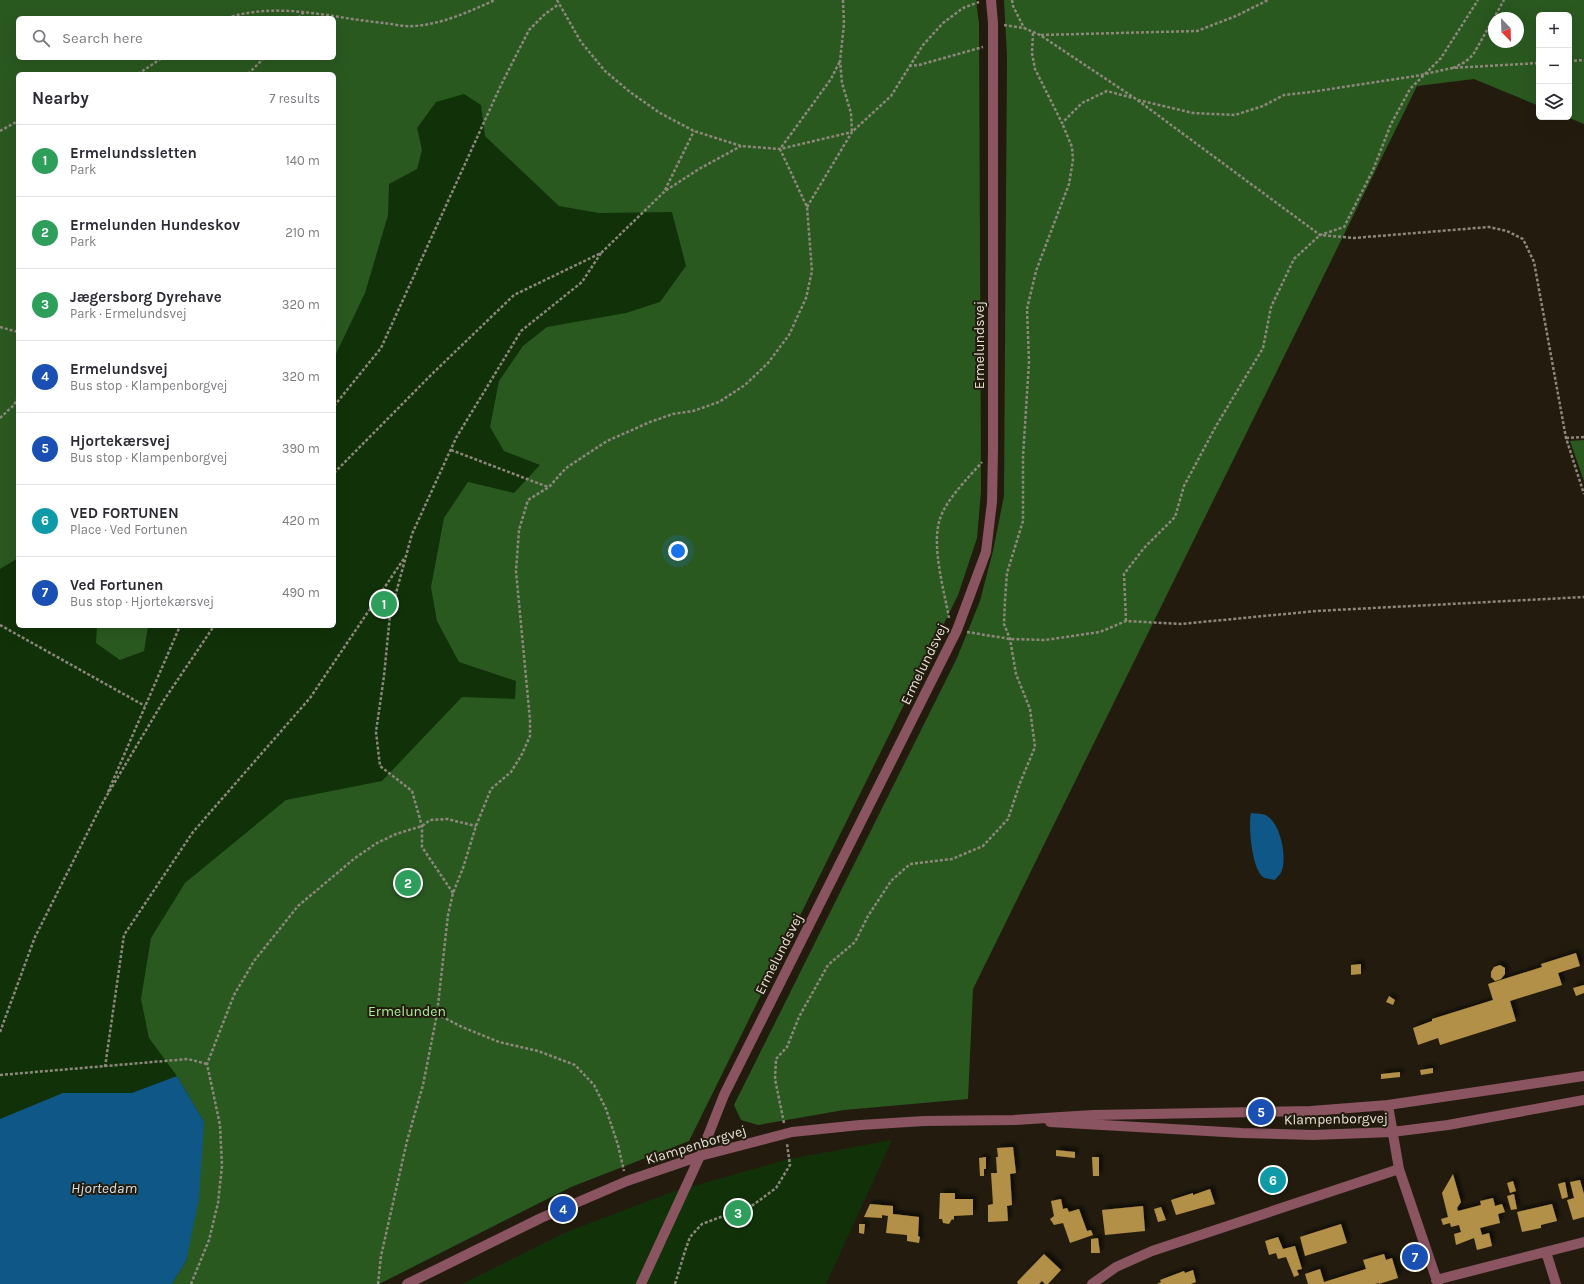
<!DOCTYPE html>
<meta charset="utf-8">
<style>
:root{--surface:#fff;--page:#f7f7f7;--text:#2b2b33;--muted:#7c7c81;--line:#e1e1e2;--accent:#b45309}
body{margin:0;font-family:Karla,sans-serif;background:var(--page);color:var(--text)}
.controls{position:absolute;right:12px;top:12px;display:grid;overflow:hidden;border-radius:6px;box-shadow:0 4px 16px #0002}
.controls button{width:36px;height:36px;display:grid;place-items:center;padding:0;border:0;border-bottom:1px solid var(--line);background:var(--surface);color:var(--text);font:20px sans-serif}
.compass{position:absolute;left:1488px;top:12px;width:36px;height:36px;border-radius:50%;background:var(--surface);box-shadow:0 4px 16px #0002;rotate:157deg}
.you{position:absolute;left:678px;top:551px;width:14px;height:14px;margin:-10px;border:3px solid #fff;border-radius:50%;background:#1a73e8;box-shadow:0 0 0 6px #1a73e833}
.badge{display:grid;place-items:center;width:26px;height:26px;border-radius:50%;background:var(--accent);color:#fff;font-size:13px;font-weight:700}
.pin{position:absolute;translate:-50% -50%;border:2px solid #fff;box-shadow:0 1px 4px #0006}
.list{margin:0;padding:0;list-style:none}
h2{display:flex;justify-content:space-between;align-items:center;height:52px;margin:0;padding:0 16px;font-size:17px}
h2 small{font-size:13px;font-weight:400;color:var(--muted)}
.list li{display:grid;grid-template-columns:26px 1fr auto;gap:12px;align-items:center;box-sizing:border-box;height:72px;padding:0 16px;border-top:1px solid var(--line)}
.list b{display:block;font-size:15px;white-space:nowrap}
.list p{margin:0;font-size:13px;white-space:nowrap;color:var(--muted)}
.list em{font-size:13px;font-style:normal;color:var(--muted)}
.icon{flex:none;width:22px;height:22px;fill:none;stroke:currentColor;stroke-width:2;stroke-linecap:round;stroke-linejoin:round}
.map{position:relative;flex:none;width:1584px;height:1284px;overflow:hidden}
.search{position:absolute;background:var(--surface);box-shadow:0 4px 16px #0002;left:16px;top:16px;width:320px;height:44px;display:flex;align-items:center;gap:10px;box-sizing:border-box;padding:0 14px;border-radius:6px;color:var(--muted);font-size:15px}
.panel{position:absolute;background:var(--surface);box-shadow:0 4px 16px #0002;left:16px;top:72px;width:320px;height:556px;border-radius:6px}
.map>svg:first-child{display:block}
.green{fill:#113209;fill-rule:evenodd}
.forest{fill:#2a5920;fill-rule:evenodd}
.water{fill:#0f5786}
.building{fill:#b39046;filter:url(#shadow)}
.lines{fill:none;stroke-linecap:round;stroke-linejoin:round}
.path{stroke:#8d877c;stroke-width:2.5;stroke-dasharray:3 2;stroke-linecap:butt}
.minor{stroke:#8a5460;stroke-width:10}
.labels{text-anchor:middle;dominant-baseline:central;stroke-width:4;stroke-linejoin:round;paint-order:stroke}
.street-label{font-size:14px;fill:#e6e2d8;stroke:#231c0e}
.park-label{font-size:14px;fill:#a8ee9a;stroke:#231c0e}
.water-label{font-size:15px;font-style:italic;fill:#d3e3f1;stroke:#231c0e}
</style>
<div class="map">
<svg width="1584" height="1284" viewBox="0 0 1584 1284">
<defs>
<filter id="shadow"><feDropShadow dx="3.5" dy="-3.5" stdDeviation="2" flood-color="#0009"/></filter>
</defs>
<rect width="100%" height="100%" fill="#231c0e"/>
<path class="green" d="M0 0H976L979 24 981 491 977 538 958 595 689 1141 571 1187 379 1284H0ZM18 18H334V58H18ZM18 74H334V626H18Z
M892 1140 826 1284H462L564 1233 672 1192 789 1159Z"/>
<path class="forest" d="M0 0H976L979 24 981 491 977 538 958 595 689 1141 571 1187 379 1284H172L186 1261 204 1122 177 1076 149 1038 141 999 151 938 185 883 286 800 382 781 462 697 515 699 516 681 459 662 437 621 431 587 444 518 468 482 514 493 540 465 504 451 490 427 499 381 523 346 547 327 626 313 660 302 686 266 672 212 599 213 559 206 485 136 481 105 464 94 436 102 417 128 422 150 417 169 389 184 388 215 365 293 334 358V74H18V558L0 569ZM18 18H334V58H18Z
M1004 0H1584V124L1567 117H1569V15H1539V106L1474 79 1417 86 973 989 968 1099 844 1110 758 1125 741 1120 734 1105 957 658 980 601 993 551 1004 496 1007 57ZM1494 18H1518V42H1494Z
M1584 440V481L1570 441Z
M97 626H148L144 651 120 660 96 643Z"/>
<path class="water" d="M1251 813C1256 814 1263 813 1267 816 1280 823 1287 856 1282 870 1281 874 1277 877 1275 880 1271 879 1266 879 1263 877 1252 869 1248 826 1251 813Z
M177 1076 204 1122 199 1199 186 1261 172 1284H0V1119L63 1093H132Z"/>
<path class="building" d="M1576 953 1580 966 1558 973 1562 985 1510 1001 1516 1021 1440 1045 1438 1038 1418 1045 1413 1028 1432 1021V1019L1493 1000 1488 984 1542 967 1541 964Z
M1361 964V974L1351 975V965Z
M1500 965 1505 968V974L1501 979 1495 981 1491 977V972L1494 967Z
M1584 985V993L1576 996 1573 988Z
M1389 996 1395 1000 1393 1005 1386 1002Z
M1433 1068V1073L1421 1075 1420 1070Z
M1400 1072V1077L1381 1079V1074Z
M1013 1147 1016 1173 1010 1174 1012 1205 1007 1206 1008 1221 988 1222V1205L993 1204 991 1173H997L996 1157H998L997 1148Z
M1056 1150 1075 1152V1158L1056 1156Z
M986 1157V1169H984V1176H980L979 1158Z
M1092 1157H1099V1176H1093Z
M1453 1174 1461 1202 1457 1208 1458 1211 1481 1205 1480 1201 1493 1198 1495 1206 1502 1204 1505 1212 1498 1214 1500 1223 1480 1228 1482 1235 1489 1233 1492 1246 1477 1250 1474 1238 1456 1245 1454 1234 1461 1232 1459 1225 1451 1227 1450 1223 1443 1225 1441 1219 1448 1217 1442 1193Z
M1580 1180 1584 1194V1217L1573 1220 1567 1200 1574 1198 1570 1182Z
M1513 1181 1516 1191 1510 1193 1507 1183Z
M1565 1182 1568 1197 1562 1199 1558 1184Z
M1210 1189 1215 1204 1176 1215 1171 1200 1193 1193V1195Z
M940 1193H955V1199H973V1215L954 1216V1220L952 1219 949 1224 943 1223 942 1219H939Z
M1514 1194 1517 1209 1511 1210 1507 1196Z
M1061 1199 1063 1209 1067 1208 1069 1212 1079 1209 1087 1231 1091 1230 1093 1235 1070 1243 1063 1223 1054 1225 1050 1219 1054 1216 1051 1201Z
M870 1204 893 1206V1214L919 1217 918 1236 920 1237 919 1243 907 1241V1235L886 1233 888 1216 882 1215V1218L864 1217Z
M1552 1204 1557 1221 1541 1225V1228L1522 1232 1517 1212Z
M1143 1206 1145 1231 1105 1235 1102 1210Z
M1161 1207 1166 1220 1158 1222 1154 1209Z
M859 1224H865L864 1234 859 1233Z
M1341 1224 1347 1243 1305 1256 1300 1237Z
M1278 1237 1283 1249 1295 1246 1302 1269 1297 1270 1299 1275 1294 1277 1286 1257 1278 1259 1276 1253 1269 1255 1265 1241Z
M1098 1238 1100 1253H1091V1239Z
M1044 1254 1061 1270 1048 1284H1045L1042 1281 1039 1284H1018L1017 1282Z
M1384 1254 1386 1260 1392 1258 1398 1278 1379 1284V1283L1375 1284H1308L1305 1274 1320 1269 1324 1282 1366 1269 1363 1260Z
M1193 1270 1196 1282 1191 1284H1157L1161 1282 1160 1280 1184 1271 1185 1273Z"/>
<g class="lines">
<path class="path" d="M557 0 581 42 605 71 630 92 660 113 694 131 741 146 780 149 852 132
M843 0 844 24 840 61 842 83 851 113 852 132
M1012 0 1013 6 1024 28
M227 18C279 1 331 18 384 23 393 24 404 27 414 26 443 24 468 12 495 0
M298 18 304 12
M1004 25 1024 28 1040 35 1136 99 1320 235 1354 238 1489 227 1507 231 1523 239 1534 262 1566 438 1584 494
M1033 33 1032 53 1035 69 1062 123 1082 103 1107 91 1133 98
M1041 35 1197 31 1236 16 1268 0
M1569 61 1584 60
M909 66 919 65 983 47
M1453 68 1465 62 1473 55 1504 0
M138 74 162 58
M248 74 264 58
M1138 100 1193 113 1235 115 1263 106 1284 95 1311 92 1416 76 1452 68 1539 63
M0 131 18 121
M665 190 694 131
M807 207 852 132 891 96 923 45 943 23 963 8 979 2
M0 327 18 332
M334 406 381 348 501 85 529 30 545 14 559 4
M0 418 14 405 18 397
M1566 438 1584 437
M451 450 548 487
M334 473 432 374 514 295 601 253 665 191 699 169 741 146
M949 618C944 590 931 545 940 519 945 501 969 477 982 462
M1126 621 1124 574 1144 548 1175 517 1184 486 1216 426 1263 348 1271 307 1294 259 1320 235 1344 227 1373 170 1391 124 1410 89 1441 58 1478 0
M0 625 145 706
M967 632 1010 639 1045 640 1100 632 1126 621 1181 624 1316 611 1584 597
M108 792 180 626
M453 893 422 847V826L412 791 380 766 376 732 384 676 390 615 412 534 456 438 521 331 582 282 601 253
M437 1014 462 1027 499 1042 538 1051 575 1065 594 1085 606 1109 618 1145 624 1171
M0 1032 35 937 103 802 164 700 214 626
M105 1067 124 935 193 832 310 698 405 557
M0 1075 188 1059 207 1064
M784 1123 775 1079 776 1059 787 1047 799 1017 828 965 855 942 868 916 891 881 910 864 952 859 983 846 1008 819 1020 783 1035 747 1030 709 1016 674 1010 639 1004 624 1005 600 1007 573 1023 521V457L1029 362 1027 309 1036 271 1069 184 1073 160 1072 147 1062 123
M191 1284 209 1240 218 1203 222 1166 220 1125 207 1064 234 995 254 961 298 906 355 858 377 843 396 834 422 826 430 820 447 819 476 826
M378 1284 381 1256 407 1141 423 1085 437 1014 448 915 453 893 463 868 476 826 491 789 511 772 522 754 530 736V720L516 571 519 530 528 500 549 487 566 468 607 441 650 422 673 414 693 411 719 402 745 385 768 363 789 335 806 298 812 271 807 207 780 149 831 79 840 61
M675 1284 685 1251 690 1237 702 1224 753 1205 776 1188 790 1165 787 1144"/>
<path class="minor" d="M1388 1105 1399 1169 1438 1284
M1050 1122 1242 1133 1313 1135 1392 1132 1448 1125 1584 1100
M1546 1252 1556 1284
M1436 1280 1584 1242
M407 1284 541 1218 627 1181 700 1156 792 1132 860 1125 924 1121 1014 1120 1093 1115 1311 1111 1388 1105 1584 1076
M641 1284 700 1156 724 1095 957 630 986 552 992 502 993 450V23L991 0
M1092 1284 1116 1267 1152 1251 1399 1169"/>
</g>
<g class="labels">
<g class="street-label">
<text transform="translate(979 345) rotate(-90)">Ermelundsvej</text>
<text transform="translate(924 664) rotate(-64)">Ermelundsvej</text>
<text transform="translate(779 954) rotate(-63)">Ermelundsvej</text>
<text transform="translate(1336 1119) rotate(-1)">Klampenborgvej</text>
<text transform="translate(696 1145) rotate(-17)">Klampenborgvej</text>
</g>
<g class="park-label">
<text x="407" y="1011">Ermelunden</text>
</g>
<g class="water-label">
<text x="104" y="1188">Hjortedam</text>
</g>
</g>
</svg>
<div class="controls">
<button>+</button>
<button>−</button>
<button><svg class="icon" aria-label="layers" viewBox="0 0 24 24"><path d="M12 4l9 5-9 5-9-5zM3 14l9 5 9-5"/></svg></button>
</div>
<svg class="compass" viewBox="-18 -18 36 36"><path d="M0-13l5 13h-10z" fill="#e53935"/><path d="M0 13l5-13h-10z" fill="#7c7c81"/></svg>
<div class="you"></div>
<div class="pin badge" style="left:384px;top:604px;background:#2e9e5b">1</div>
<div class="pin badge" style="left:408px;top:883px;background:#2e9e5b">2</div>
<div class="pin badge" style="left:738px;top:1213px;background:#2e9e5b">3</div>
<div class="pin badge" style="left:563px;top:1209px;background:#1a4fb4">4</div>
<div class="pin badge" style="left:1261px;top:1112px;background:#1a4fb4">5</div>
<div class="pin badge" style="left:1273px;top:1180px;background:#0f9aa8">6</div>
<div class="pin badge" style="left:1415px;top:1257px;background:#1a4fb4">7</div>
<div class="search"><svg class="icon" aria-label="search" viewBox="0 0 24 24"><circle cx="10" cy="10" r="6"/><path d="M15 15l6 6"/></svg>Search here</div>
<section class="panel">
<h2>Nearby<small>7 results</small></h2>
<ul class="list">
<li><span class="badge" style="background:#2e9e5b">1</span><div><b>Ermelundssletten</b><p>Park</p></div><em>140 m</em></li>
<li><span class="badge" style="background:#2e9e5b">2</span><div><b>Ermelunden Hundeskov</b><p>Park</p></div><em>210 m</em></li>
<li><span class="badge" style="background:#2e9e5b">3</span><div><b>Jægersborg Dyrehave</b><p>Park · Ermelundsvej</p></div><em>320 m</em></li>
<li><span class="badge" style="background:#1a4fb4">4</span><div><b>Ermelundsvej</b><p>Bus stop · Klampenborgvej</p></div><em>320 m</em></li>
<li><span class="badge" style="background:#1a4fb4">5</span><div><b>Hjortekærsvej</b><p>Bus stop · Klampenborgvej</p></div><em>390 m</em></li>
<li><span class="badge" style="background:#0f9aa8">6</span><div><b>VED FORTUNEN</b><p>Place · Ved Fortunen</p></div><em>420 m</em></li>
<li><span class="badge" style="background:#1a4fb4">7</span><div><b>Ved Fortunen</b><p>Bus stop · Hjortekærsvej</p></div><em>490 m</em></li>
</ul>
</section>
</div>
